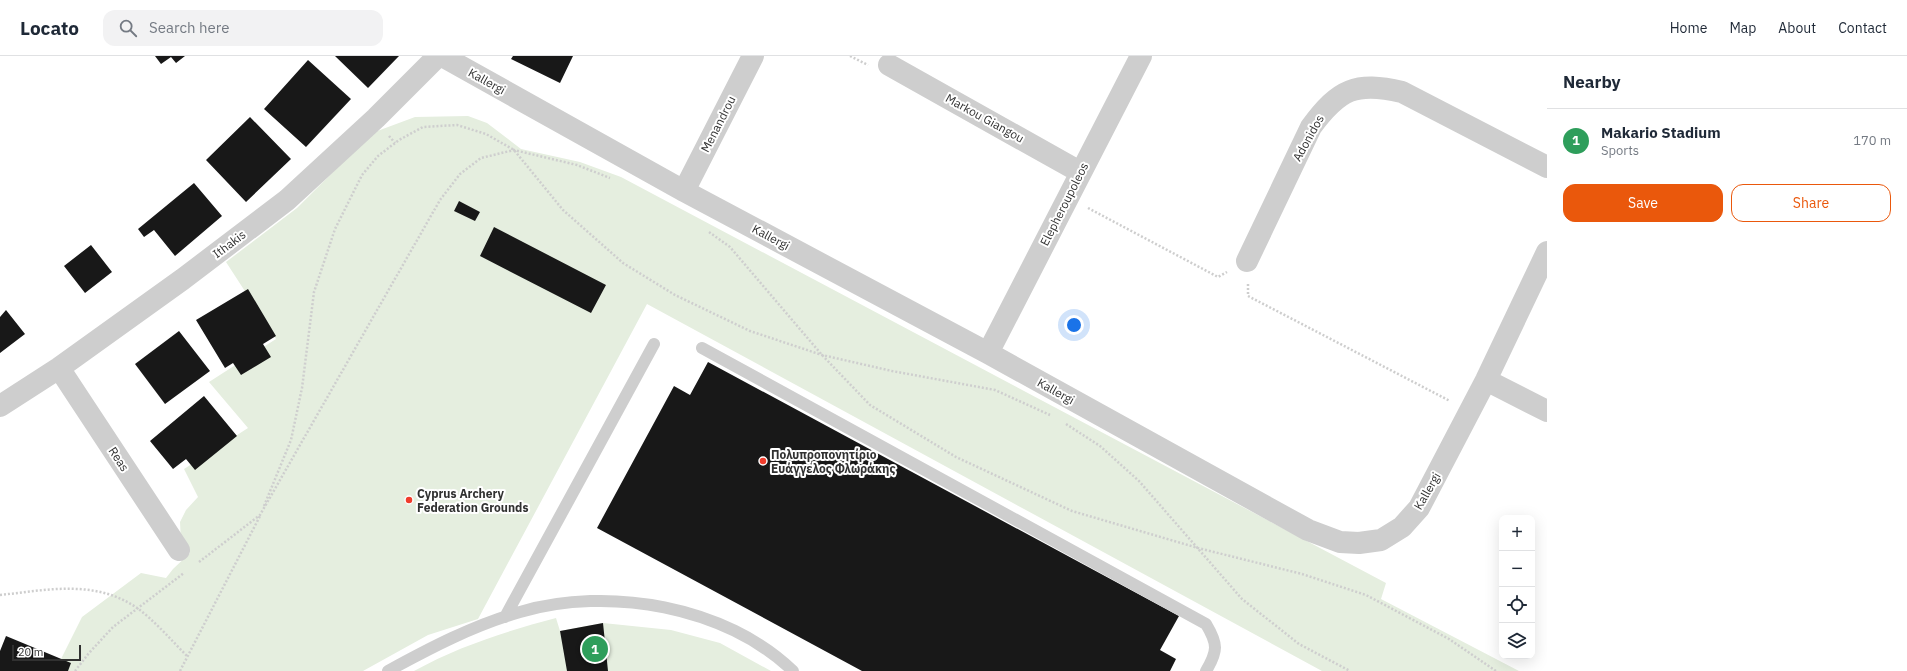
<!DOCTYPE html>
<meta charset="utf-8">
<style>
:root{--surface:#fff;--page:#f2f2f3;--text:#1f2937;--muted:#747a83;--line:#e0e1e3;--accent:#ea580c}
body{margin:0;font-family:"IBM Plex Sans",sans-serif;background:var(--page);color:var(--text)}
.controls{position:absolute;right:12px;bottom:12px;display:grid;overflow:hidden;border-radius:8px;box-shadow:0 4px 16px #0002}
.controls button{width:36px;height:36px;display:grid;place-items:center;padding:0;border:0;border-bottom:1px solid var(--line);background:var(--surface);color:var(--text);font:20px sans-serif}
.scale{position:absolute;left:12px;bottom:10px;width:69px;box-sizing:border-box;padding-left:4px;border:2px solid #313131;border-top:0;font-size:11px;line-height:14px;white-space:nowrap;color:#313131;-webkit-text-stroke:3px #fff;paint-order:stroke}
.you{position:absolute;left:1074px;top:269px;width:14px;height:14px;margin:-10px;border:3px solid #fff;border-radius:50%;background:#1a73e8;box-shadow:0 0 0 6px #1a73e833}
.badge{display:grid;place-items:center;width:26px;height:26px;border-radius:50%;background:var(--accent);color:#fff;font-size:13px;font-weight:700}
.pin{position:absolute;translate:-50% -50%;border:2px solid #fff;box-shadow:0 1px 4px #0006}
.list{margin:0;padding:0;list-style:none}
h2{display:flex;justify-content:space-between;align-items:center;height:52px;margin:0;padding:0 16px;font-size:17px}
h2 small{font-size:13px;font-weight:400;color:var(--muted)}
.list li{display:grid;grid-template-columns:26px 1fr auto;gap:12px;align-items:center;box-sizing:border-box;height:64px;padding:0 16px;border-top:1px solid var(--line)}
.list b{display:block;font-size:15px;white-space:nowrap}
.list p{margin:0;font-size:13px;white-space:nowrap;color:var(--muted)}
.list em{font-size:13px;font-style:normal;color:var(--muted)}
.actions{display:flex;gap:8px;padding:12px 16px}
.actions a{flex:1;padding:9px 0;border:1px solid var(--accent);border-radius:12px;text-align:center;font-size:14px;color:var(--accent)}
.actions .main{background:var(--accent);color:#fff}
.icon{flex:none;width:22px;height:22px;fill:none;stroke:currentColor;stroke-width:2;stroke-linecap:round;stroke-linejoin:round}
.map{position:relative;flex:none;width:1547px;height:615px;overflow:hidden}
header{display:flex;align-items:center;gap:24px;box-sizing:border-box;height:56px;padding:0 20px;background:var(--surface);border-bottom:1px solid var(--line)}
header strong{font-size:19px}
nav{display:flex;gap:22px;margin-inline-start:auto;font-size:14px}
.search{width:280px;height:36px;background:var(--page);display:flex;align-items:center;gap:10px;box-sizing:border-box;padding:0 14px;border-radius:12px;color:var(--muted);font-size:15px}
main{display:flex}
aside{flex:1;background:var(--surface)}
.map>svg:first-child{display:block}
.green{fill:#e5eedf}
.building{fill:#181818}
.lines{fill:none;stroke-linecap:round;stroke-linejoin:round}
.path{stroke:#cecece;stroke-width:2.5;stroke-dasharray:2 2;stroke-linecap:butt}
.service{stroke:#cecece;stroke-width:12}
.minor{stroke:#cecece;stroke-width:22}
.poi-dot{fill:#f03c2c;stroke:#fff;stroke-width:1.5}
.labels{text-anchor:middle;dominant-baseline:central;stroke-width:4;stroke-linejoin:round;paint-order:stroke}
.street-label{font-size:12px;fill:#313131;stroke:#fff}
.poi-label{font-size:12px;font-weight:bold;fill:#313131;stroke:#fff;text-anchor:start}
</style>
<header>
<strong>Locato</strong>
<div class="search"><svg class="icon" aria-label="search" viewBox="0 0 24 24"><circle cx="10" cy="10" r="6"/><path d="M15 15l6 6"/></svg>Search here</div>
<nav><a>Home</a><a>Map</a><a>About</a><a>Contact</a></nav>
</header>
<main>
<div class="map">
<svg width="1547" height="615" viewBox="0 0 1547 615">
<rect width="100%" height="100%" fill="#fff"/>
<path class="green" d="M468 60 487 67 521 93 580 106 621 121 1386 527 1381 543 1519 615H1322L647 248 478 563 428 579 363 615H55L82 561 141 517 166 522 173 513 190 497 181 486 180 466 186 454 198 441 184 413 248 372 209 326 276 283 226 206 297 152 372 77 415 61Z
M556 562 560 575 603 567 671 574 720 587 771 615H414C459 590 507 575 556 562Z"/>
<path class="building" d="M155 0H185L176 7 171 1 161 8Z
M335 0H399L368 32Z
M513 0H573L560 27 511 3Z
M308 4 351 43 306 91 264 53Z
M250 61 291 103 246 146 206 104Z
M194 127 222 160 175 200 154 174 144 181 138 173Z
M459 145 480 156 475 165 454 155Z
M494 171 606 229 591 257 480 200Z
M91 189 112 216 85 237 64 210Z
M248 233 276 280 263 288 271 301 241 319 233 307 225 312 196 264Z
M6 254 25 278 0 297V261Z
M179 275 210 315 165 348 135 308Z
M708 306 1179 560 1160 594 1176 603 1170 615H862L597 472 674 330 690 339Z
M204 340 237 380 195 414 186 403 173 413 150 385Z
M603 567 608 615H567L560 575Z
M6 580 71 607 68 615H0V595Z"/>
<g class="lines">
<path class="path" d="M850 0 868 9
M389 80 395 87
M1088 152 1218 221 1227 216
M709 176 730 191 822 299 870 349 956 401 1072 455 1198 492 1302 518 1366 539 1449 583 1496 615
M1248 228V240L1450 345
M1066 368 1100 390 1139 425 1242 543 1299 588 1350 615
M264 450 291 384 302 332 314 236 335 173 362 119 378 100 399 84 423 71 457 69 486 78 514 94 563 154 623 207 675 239 750 275 822 299 892 315 995 334 1050 359
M199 506 260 459 440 144 460 118 481 102 514 94 577 109 610 122
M0 539C47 534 95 523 137 552 154 564 172 585 188 601
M75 615 89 597 113 571 184 517
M180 615 260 460"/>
<path class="service" d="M702 292 1206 568C1218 588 1218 595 1206 615
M505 561 654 288
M388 615C430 592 474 569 520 556 608 530 726 550 793 615"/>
<path class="minor" d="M442 0 684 135 988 297 1308 474 1340 486 1359 487 1381 484 1402 471 1419 452 1486 324 1547 196
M889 9 1080 116
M684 135 753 0
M1247 205 1311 71C1339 33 1356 25 1402 36L1547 111
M988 297 1141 0
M59 312 179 494
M1486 324 1547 355
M0 350 59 312 183 223 287 144 376 62 438 0"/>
</g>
<g class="poi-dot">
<circle cx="763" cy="405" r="4"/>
<circle cx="409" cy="444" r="4"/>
</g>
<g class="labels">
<g class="street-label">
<text transform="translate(487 25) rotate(29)">Kallergi</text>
<text transform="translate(985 62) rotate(29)">Markou Giangou</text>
<text transform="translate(718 68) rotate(-63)">Menandrou</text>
<text transform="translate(1308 82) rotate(-61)">Adonidos</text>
<text transform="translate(1064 148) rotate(-63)">Elepheroupoleos</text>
<text transform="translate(771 181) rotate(28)">Kallergi</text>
<text transform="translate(229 188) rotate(-37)">Ithakis</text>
<text transform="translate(1056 335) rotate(29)">Kallergi</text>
<text transform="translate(119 403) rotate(57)">Reas</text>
<text transform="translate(1427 435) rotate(-60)">Kallergi</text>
</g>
<g class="poi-label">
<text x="771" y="398">Πολυπροπονητίριο<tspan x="771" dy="14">Ευάγγελος Φλωράκης</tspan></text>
<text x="417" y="437">Cyprus Archery<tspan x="417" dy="14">Federation Grounds</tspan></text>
</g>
</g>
</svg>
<div class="controls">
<button>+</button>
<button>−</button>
<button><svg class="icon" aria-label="locate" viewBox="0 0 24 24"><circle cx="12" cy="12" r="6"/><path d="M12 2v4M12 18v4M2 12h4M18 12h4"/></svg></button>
<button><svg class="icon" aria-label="layers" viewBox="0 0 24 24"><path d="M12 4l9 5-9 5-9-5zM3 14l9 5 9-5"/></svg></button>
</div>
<div class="scale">20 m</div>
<div class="you"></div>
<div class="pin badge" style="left:595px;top:593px;background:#2e9e5b">1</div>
</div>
<aside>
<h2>Nearby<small></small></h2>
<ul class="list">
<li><span class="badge" style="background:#2e9e5b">1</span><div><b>Makario Stadium</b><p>Sports</p></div><em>170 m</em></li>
</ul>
<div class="actions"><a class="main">Save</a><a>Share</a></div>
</aside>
</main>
